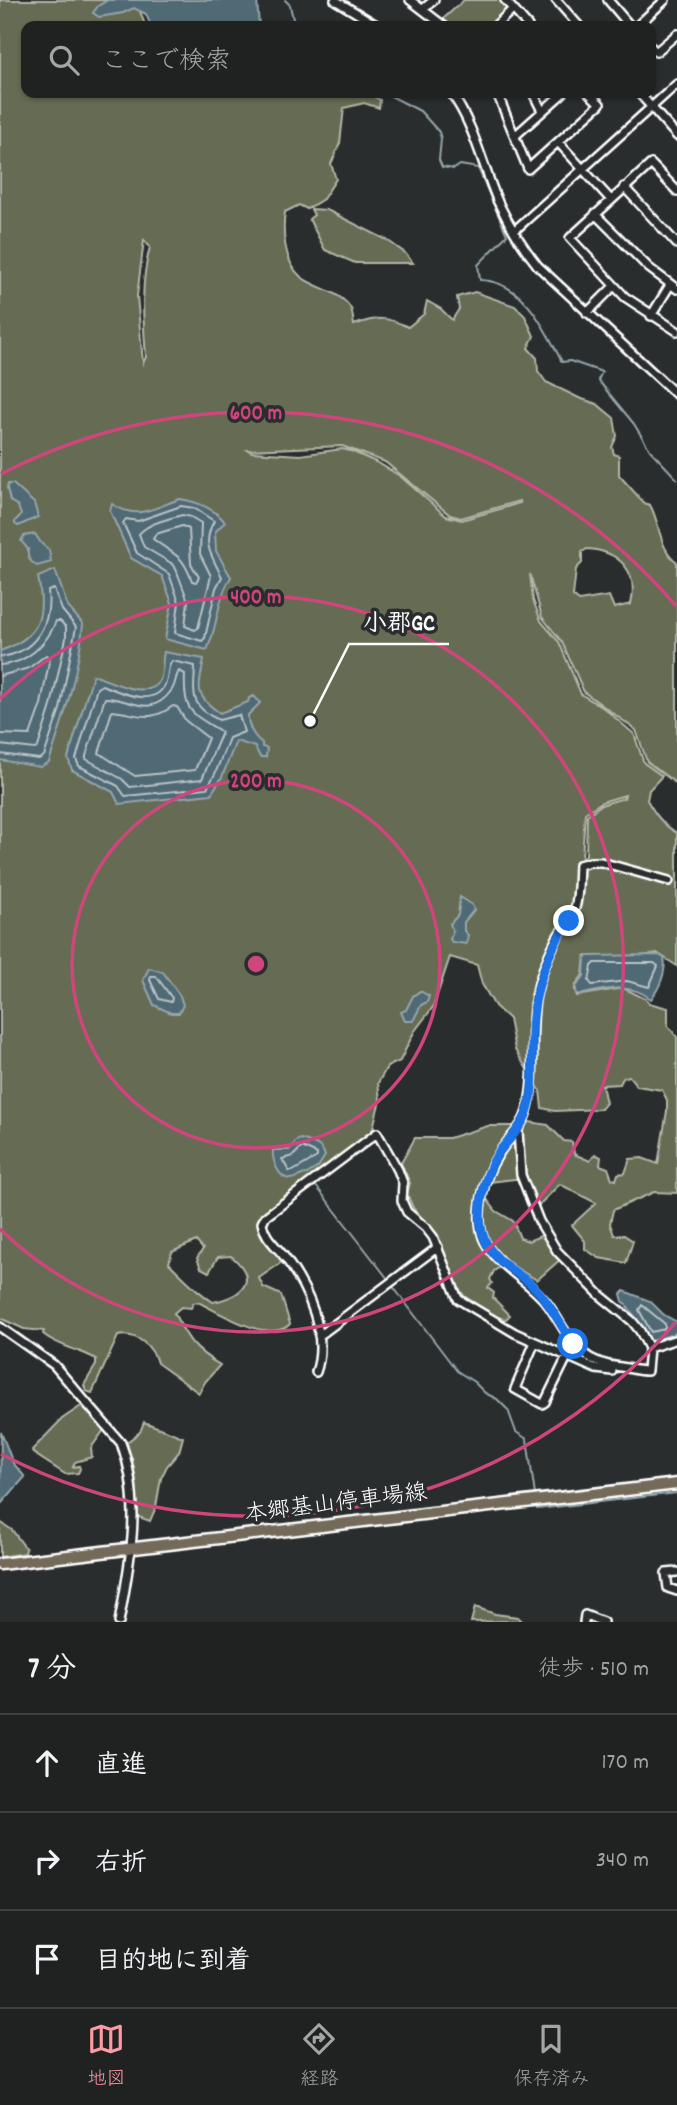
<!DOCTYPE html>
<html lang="ja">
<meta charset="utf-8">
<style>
:root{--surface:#202222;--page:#2d2f2f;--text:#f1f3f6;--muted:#a2a4a5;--line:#3d3f40;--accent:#ff9aa2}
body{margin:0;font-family:Dekko,"Klee One",sans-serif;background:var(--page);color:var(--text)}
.stop{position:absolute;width:21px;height:21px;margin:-16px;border:5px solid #1a73e8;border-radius:50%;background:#fff}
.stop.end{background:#1a73e8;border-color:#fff;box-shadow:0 2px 7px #0008}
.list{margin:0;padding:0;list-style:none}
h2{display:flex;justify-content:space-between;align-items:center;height:91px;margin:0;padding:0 28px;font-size:30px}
h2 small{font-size:23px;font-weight:400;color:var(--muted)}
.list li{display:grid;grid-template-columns:46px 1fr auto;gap:21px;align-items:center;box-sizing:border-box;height:98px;padding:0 28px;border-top:2px solid var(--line)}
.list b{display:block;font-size:26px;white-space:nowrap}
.list em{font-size:23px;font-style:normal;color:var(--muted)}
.icon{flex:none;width:38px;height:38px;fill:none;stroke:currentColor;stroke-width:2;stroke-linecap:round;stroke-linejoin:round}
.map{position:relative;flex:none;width:677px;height:1622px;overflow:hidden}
.search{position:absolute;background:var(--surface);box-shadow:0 2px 5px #0004;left:21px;right:21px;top:21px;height:77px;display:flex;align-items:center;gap:18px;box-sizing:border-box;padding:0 24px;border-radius:14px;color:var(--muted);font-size:26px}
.sheet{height:385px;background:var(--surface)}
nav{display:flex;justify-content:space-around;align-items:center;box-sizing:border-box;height:98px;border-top:2px solid var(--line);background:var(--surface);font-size:19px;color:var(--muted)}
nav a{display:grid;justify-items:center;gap:4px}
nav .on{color:var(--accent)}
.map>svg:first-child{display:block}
.green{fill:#666c52;stroke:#b2b6a8;stroke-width:2;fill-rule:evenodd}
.water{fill:#4f6974;stroke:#95a5ac;stroke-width:2}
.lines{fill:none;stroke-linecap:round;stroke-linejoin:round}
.shore{stroke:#b9c3c7;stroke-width:2}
.stream{stroke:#95a5ac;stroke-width:2}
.minor-casing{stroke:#fff;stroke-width:12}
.major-casing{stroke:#fff;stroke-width:15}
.minor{stroke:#2a2d2e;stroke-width:7}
.major{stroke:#736b5a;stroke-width:10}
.route{stroke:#1a73e8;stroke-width:9}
.ring{fill:none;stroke:#ce467c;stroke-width:3.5}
.labels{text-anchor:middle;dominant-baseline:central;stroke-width:7;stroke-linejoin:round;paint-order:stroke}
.street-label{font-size:23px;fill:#fff;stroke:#2a2d2e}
.centre{fill:#ce467c;stroke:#2a2d2e;stroke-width:3.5}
.ring-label{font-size:21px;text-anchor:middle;font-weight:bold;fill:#ce467c;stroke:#2a2d2e;stroke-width:7;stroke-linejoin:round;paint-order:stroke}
.leader{fill:none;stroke:#fff;stroke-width:2.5}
.callout-dot{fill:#fff;stroke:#2a2d2e;stroke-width:2.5}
.callout-label{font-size:24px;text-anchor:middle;font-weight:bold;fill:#fff;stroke:#2a2d2e;stroke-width:7;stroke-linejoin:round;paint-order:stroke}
</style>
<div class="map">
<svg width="677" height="1622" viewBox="0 0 677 1622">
<rect width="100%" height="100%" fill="#2a2d2e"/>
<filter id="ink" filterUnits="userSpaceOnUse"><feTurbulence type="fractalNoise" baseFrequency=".0143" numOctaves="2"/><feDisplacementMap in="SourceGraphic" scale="14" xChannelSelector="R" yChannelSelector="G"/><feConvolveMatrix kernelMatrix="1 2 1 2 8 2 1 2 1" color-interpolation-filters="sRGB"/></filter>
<g filter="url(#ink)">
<path class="green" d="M0 0H136L145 25 26 26V93H368L380 100 379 108 364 103 344 108 340 143 331 164 336 179 323 199 307 209 299 205 285 212C282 231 284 261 300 276 313 288 342 291 351 309 353 313 353 321 354 325 377 317 386 316 408 327L424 314 427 301 441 309 452 320 459 309 457 297 475 292 515 306 525 316 534 336 528 348 537 358 538 371 546 382 579 398 597 404 614 418 617 436 612 447 614 454 619 456V475L644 503 650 505C661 524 658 548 677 562V784L647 762 636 730 584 692 562 642 542 617 530 574 533 600 541 621 559 642 581 694 605 709 634 734 644 763 662 776 649 790 647 800C655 814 663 825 677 833V966L657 953 638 957 585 956C584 962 584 969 583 974 579 984 571 985 577 996L623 988 646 999 649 1003 668 1008V1026L677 1037V1193L654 1192 613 1210 610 1224 614 1235H624L633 1241 626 1263 599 1258 585 1249V1241L572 1225 596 1203 560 1184 539 1205 523 1178 490 1182 486 1198 496 1211 513 1221 520 1238 528 1241 543 1235 562 1258 537 1280 507 1263 494 1271 490 1279 492 1283 488 1288 494 1293 493 1298 510 1315 506 1319 495 1317 469 1302 459 1289 453 1279 438 1235 413 1208 407 1194 410 1183 401 1163 415 1138H449L488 1126H514L529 1122 548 1125 564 1141 572 1142 574 1154 590 1161 595 1154 601 1157 600 1165 608 1168 612 1179 616 1180 618 1174 625 1173 630 1159 642 1158 658 1164 667 1111V1100L662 1090 637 1086 629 1076 623 1078 620 1084 602 1085 606 1103 601 1109 555 1111 542 1108 540 1090 515 1050 509 1019 495 1006 482 984 477 965 450 957 433 1007 414 1032 400 1061 387 1067 378 1083 380 1100 372 1132 264 1215H261L259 1229 282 1262 259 1278 263 1287 281 1295 290 1324C271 1345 218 1312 198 1302L193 1303 191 1308 181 1307 174 1313C188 1340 194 1350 220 1365L205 1382 199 1393 157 1363C153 1347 137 1332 118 1336L92 1393 86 1391 84 1385 96 1365V1359C79 1349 59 1347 43 1334L44 1331 24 1329 0 1318ZM144 240 150 247C140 284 143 319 146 357L143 363 137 296ZM342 446 385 462 450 515 461 518 519 501 520 503 462 520 446 516 400 476 378 463 351 451 342 449 300 455 252 452 248 450ZM587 549C619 551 639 571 631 604L614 608 609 596 579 601 573 596 576 569 582 563V552ZM625 795 624 798 601 805 587 815 586 855 582 858 585 813 602 802ZM196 1241 203 1249 197 1258 201 1268 209 1272 218 1257 231 1256C260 1280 243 1296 213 1302 196 1291 183 1277 169 1263L172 1252Z
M464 0H501L508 11 491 26H450L442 20Z
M311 209 327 210 387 240 405 253 413 263H355L325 250 309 219 314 215Z
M84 1404 106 1427 91 1448 92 1457 75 1462 73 1467 79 1466 80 1469 78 1473 65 1474 33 1453 32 1450 62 1419Z
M144 1422 183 1437 179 1452 167 1466 161 1478 156 1507 150 1521 136 1516C138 1497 136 1477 132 1459 130 1453 128 1449 127 1442L140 1432Z
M0 1522 12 1530 26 1549 25 1553 0 1557Z
M475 1607 495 1614 518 1617 522 1621 471 1622Z"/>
<path class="water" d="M108 0H257L259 26H151L146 14 134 8 123 13 99 17 93 13 98 6Z
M8 484H13L34 503 38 517 18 526 15 524V521L21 515 18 506 10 501 7 488Z
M180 499C198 502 214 508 225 522L215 532 216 551 231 577C217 599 218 626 207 650L165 639 172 603 162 576 131 558 110 511 112 504C137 521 153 508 180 499Z
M35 534 41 543 49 550 51 562 37 566C30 561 27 559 28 549L21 541 24 536Z
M55 570 68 607 83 624C79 671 64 717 49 762L40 767 0 760V651C40 637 46 617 38 577Z
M164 652 204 659C199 688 193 695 220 713L248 702 249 698 254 696 260 703 248 715C248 727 253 736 262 743V747L267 748 266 757H260L255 747 236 741 222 777 211 794 119 804 113 792 72 770 68 758 93 675C108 680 150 702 160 680 163 673 162 661 164 652Z
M460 897 472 905 474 910 464 922V931L468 935 466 944 452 942 450 939 453 931 450 924 458 915Z
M659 955 664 958C667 971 659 989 651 999 629 982 605 989 580 995L576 993V987L584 976 585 958 588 956Z
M149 968 163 972 180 996 183 1005 179 1013H171L154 1005 143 980Z
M420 991 429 996 427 1002 421 1005 413 1021H405L401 1012 406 1010 413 996Z
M300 1139C311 1142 322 1144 325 1156L318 1167 307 1174C300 1174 298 1179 290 1179 278 1178 272 1160 273 1150H289L296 1141Z
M624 1291 650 1301 664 1315 677 1322V1333L649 1342 636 1318 623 1301 621 1294Z
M1 1432 13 1463 25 1477 0 1505Z"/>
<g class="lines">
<path class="shore" d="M181 506 194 508 214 521C201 544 212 556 222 577L216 588 205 638 202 641 175 633 179 602 169 574 137 553 123 523 126 519 138 521Z
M182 515 191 517 201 523 200 554 211 576 198 628 195 630 185 626 188 601 176 569 171 563 144 547 139 534C148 523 168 519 182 515Z
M182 526 189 529 191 564 199 577 196 582 192 581C182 553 175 556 153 539L156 534Z
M0 657C35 653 52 624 48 591L54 589 62 610 76 627 60 709 44 756 39 759 0 754
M172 661 195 666C194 695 189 706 219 720L239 715 244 732 229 738 215 774 207 788 125 796 118 786 79 766 76 759 97 688 102 685C120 692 156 710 166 682 169 674 167 667 172 661Z
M0 665C27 664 47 644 56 621H60L66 627V638L51 706 38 747 35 749 0 745
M179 671 185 674C183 714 192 713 222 732L202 779 130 787 122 779 86 759V756L105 698C129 697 150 720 171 691 176 685 175 677 179 671Z
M0 676 29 668 46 655 50 657 41 704 30 735 0 734
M173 706 177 707 186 721 208 738 195 770 135 776 99 753 112 711C137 713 148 724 173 706Z
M595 963H654L658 966 649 987 627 981 592 985 589 981 592 966Z
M151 976H156L172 998 171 1002 159 999 150 980Z
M302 1147 317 1154V1157L293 1171H289L282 1159 293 1156Z
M642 1305 665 1324V1329L651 1332 639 1310Z"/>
<path class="stream" d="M285 0 290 5 294 24 314 26
M371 93H375
M385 93 420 111 439 132 441 139 439 160 442 167 454 169 460 165 478 168 507 235 478 265 480 280C524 281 545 329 562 362L570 361 602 372 598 380 634 424 650 450 677 479
M316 1186 388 1279
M391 1284 457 1371 474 1382 485 1393 497 1399 508 1410 516 1432 527 1439 535 1495
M537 1504V1509L677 1493"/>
<g class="minor-casing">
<path id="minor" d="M335 0 378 26
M410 0 444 26
M505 0 528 26
M556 0 579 26
M608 0 630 26
M423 9 434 0
M495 26 513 9
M637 26 665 0
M651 47 656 52 677 34
M451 93C475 126 482 165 498 202 509 225 522 246 538 266L677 395
M497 93 528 169 600 104 589 93
M533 93 542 111
M639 93 677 136
M516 135 563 93
M558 142 611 200
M624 187 677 244
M677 191 651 164 570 238 625 297 677 331
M595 214 649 268 677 289
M514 231 677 84
M587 313 613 287
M651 316 670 285
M518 1131 521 1175 539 1221 557 1251 600 1295 632 1321 640 1331 649 1348 647 1371C637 1371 630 1368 621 1367 577 1363 571 1338 549 1306 531 1281 499 1268 485 1242 473 1218 484 1176 498 1155 507 1139 522 1129 527 1111 538 1073 528 1033 536 995 540 976 548 956 556 940 561 928 572 920 575 908 579 895 578 879 579 865L590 862H601L669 881
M0 1327 54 1365 121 1443C143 1501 130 1563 119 1622
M319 1336 438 1247
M535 1342 515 1389 542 1404 545 1402 568 1355
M649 1348 677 1339
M316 1372C329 1335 308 1289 286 1259 277 1246 265 1239 262 1223L265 1217 377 1133 398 1170 403 1183 402 1201 407 1212 426 1228 433 1237 458 1299 515 1333 596 1369 612 1371
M677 1572 666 1573 668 1588 677 1591
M584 1622 585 1615 603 1622"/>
</g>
<g class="major-casing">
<path id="major" d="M0 1564 677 1484"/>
</g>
<use href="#minor" class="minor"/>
<use href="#major" class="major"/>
</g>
</g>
<g class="lines" filter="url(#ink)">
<path class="route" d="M569 921C547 952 533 993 532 1031 531 1058 537 1088 526 1115 520 1130 508 1140 498 1153 484 1175 474 1216 485 1240 495 1264 522 1273 538 1291 552 1307 562 1327 573 1344"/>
</g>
<g class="ring">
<circle cx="256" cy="964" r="184"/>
<path d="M0 699A368 368 0 1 1 0 1229"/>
<path d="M676 1322A552 552 0 0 1 1 1454M1 474A552 552 0 0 1 676 606"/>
</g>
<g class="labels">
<g class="street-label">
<text transform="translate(336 1505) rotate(-7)">本郷基山停車場線</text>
</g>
</g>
<circle cx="256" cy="964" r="10" class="centre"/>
<g class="ring-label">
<text x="256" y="419">600 m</text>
<text x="256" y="603">400 m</text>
<text x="256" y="787">200 m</text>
</g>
<path class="leader" d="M310 721L349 644H449"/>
<circle class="callout-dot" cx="310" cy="721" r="7"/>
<g class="callout-label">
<text x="399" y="630">小郡GC</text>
</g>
</svg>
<div class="stop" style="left:573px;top:1344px"></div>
<div class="stop end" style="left:569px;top:921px"></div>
<div class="search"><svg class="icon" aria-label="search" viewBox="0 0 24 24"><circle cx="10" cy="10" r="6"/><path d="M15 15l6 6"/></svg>ここで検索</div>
</div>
<section class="sheet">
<h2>7 分<small>徒歩 · 510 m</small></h2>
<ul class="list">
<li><svg class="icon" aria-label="ahead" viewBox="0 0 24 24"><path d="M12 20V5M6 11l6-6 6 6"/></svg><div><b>直進</b></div><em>170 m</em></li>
<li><svg class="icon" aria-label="right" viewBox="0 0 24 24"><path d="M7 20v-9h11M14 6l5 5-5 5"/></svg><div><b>右折</b></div><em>340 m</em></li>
<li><svg class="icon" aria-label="arrive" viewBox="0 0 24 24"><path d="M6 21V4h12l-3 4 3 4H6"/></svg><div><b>目的地に到着</b></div></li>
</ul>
</section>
<nav>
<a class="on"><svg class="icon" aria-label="map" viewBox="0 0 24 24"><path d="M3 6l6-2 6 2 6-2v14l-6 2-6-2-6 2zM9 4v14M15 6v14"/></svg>地図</a>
<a><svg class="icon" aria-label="directions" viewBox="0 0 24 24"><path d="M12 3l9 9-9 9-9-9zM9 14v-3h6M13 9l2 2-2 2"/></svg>経路</a>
<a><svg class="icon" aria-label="saved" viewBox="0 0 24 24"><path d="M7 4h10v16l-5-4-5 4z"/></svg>保存済み</a>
</nav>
